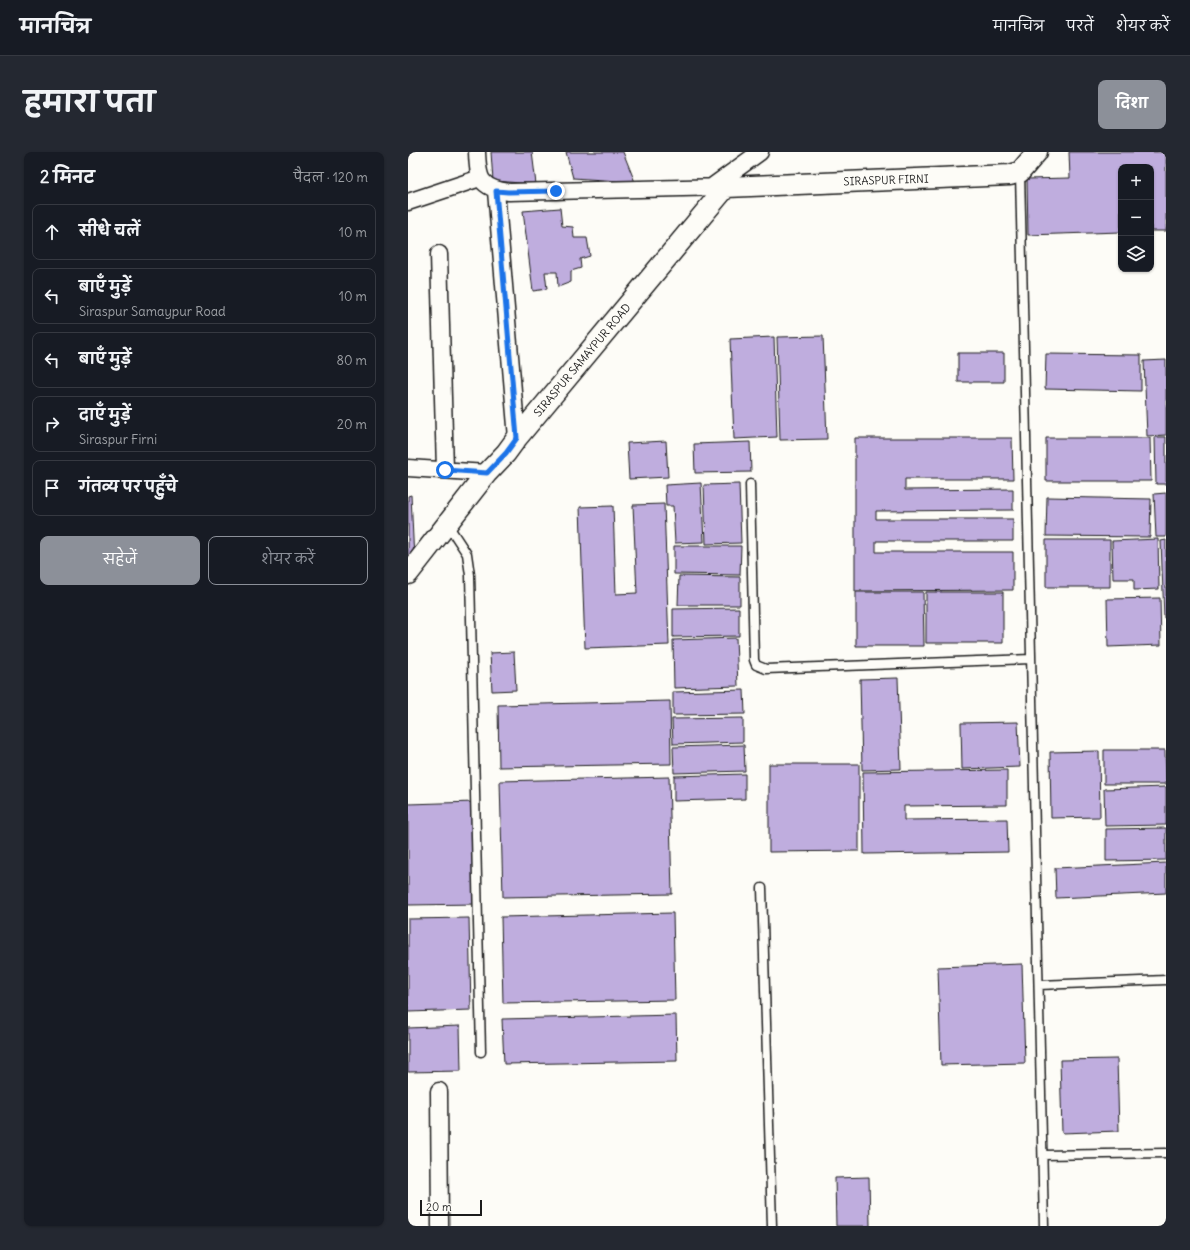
<!DOCTYPE html>
<html lang="hi">
<meta charset="utf-8">
<style>
:root{--surface:#171b24;--page:#242831;--text:#f1f3f6;--muted:#9ea1a6;--line:#363941;--accent:#8c9099}
body{margin:0;font-family:Delius,"Playpen Sans Deva",sans-serif;background:var(--page);color:var(--text)}
.controls{position:absolute;right:12px;top:12px;display:grid;overflow:hidden;border-radius:8px;box-shadow:0 1px 3px #0004}
.controls button{width:36px;height:36px;display:grid;place-items:center;padding:0;border:0;border-bottom:1px solid var(--line);background:var(--surface);color:var(--text);font:20px sans-serif}
.scale{position:absolute;left:12px;bottom:10px;width:62px;box-sizing:border-box;padding-left:4px;border:2px solid #1c1c1c;border-top:0;font-size:11px;line-height:14px;white-space:nowrap;color:#1c1c1c;-webkit-text-stroke:3px #fdfcf7;paint-order:stroke}
.stop{position:absolute;width:12px;height:12px;margin:-9px;border:3px solid #1a73e8;border-radius:50%;background:#fff}
.stop.end{background:#1a73e8;border-color:#fff;box-shadow:0 1px 4px #0008}
.list{margin:0;padding:0;list-style:none}
h2{display:flex;justify-content:space-between;align-items:center;height:52px;margin:0;padding:0 16px;font-size:17px}
h2 small{font-size:13px;font-weight:400;color:var(--muted)}
.list li{display:grid;grid-template-columns:26px 1fr auto;gap:12px;align-items:center;box-sizing:border-box;height:56px;margin:0 8px 8px;padding:0 8px;border:1px solid var(--line);border-radius:8px}
.list b{display:block;font-size:15px;white-space:nowrap}
.list p{margin:0;font-size:13px;white-space:nowrap;color:var(--muted)}
.list em{font-size:13px;font-style:normal;color:var(--muted)}
.actions{display:flex;gap:8px;padding:12px 16px}
.actions a{flex:1;padding:9px 0;border:1px solid var(--accent);border-radius:8px;text-align:center;font-size:14px;color:var(--accent)}
.actions .main{background:var(--accent);color:#fff}
.icon{flex:none;width:22px;height:22px;fill:none;stroke:currentColor;stroke-width:2;stroke-linecap:round;stroke-linejoin:round}
.map{position:relative;flex:none;width:758px;height:1074px;overflow:hidden;border-radius:8px}
header{display:flex;align-items:center;gap:24px;box-sizing:border-box;height:56px;padding:0 20px;background:var(--surface);border-bottom:1px solid var(--line)}
header strong{font-size:19px}
nav{display:flex;gap:22px;margin-inline-start:auto;font-size:14px}
.intro{display:flex;align-items:center;justify-content:space-between;box-sizing:border-box;height:96px;padding:0 24px}
h1{margin:0;font-size:28px}
.button{padding:10px 18px;border-radius:8px;background:var(--accent);color:#fff;font-size:14px;font-weight:700}
main{display:flex;gap:24px;padding:0 24px}
aside{flex:1;background:var(--surface);border-radius:8px;box-shadow:0 1px 3px #0004}
.map>svg:first-child{display:block}
.building{fill:#bfadde;stroke:#1c1c1c}
.lines{fill:none;stroke-linecap:round;stroke-linejoin:round}
.service-casing{stroke:#1c1c1c;stroke-width:11}
.minor-casing{stroke:#1c1c1c;stroke-width:19}
.tertiary-casing{stroke:#1c1c1c;stroke-width:23}
.service{stroke:#fdfcf7;stroke-width:8}
.minor{stroke:#fdfcf7;stroke-width:16}
.tertiary{stroke:#fdfcf7;stroke-width:20}
.route{stroke:#1a73e8;stroke-width:5}
.labels{text-anchor:middle;dominant-baseline:central;stroke-width:3;stroke-linejoin:round;paint-order:stroke}
.street-label{font-size:11px;fill:#1c1c1c;stroke:#fdfcf7}
</style>
<header>
<strong>मानचित्र</strong>
<nav><a>मानचित्र</a><a>परतें</a><a>शेयर करें</a></nav>
</header>
<div class="intro"><h1>हमारा पता</h1><a class="button">दिशा</a></div>
<main>
<aside>
<h2>2 मिनट<small>पैदल · 120 m</small></h2>
<ul class="list">
<li><svg class="icon" aria-label="ahead" viewBox="0 0 24 24"><path d="M12 20V5M6 11l6-6 6 6"/></svg><div><b>सीधे चलें</b></div><em>10 m</em></li>
<li><svg class="icon" aria-label="left" viewBox="0 0 24 24"><path d="M17 20v-9H6M10 6l-5 5 5 5"/></svg><div><b>बाएँ मुड़ें</b><p>Siraspur Samaypur Road</p></div><em>10 m</em></li>
<li><svg class="icon" aria-label="left" viewBox="0 0 24 24"><path d="M17 20v-9H6M10 6l-5 5 5 5"/></svg><div><b>बाएँ मुड़ें</b></div><em>80 m</em></li>
<li><svg class="icon" aria-label="right" viewBox="0 0 24 24"><path d="M7 20v-9h11M14 6l5 5-5 5"/></svg><div><b>दाएँ मुड़ें</b><p>Siraspur Firni</p></div><em>20 m</em></li>
<li><svg class="icon" aria-label="arrive" viewBox="0 0 24 24"><path d="M6 21V4h12l-3 4 3 4H6"/></svg><div><b>गंतव्य पर पहुँचे</b></div></li>
</ul>
<div class="actions"><a class="main">सहेजें</a><a>शेयर करें</a></div>
</aside>
<div class="map">
<svg width="758" height="1074" viewBox="0 0 758 1074">
<rect width="100%" height="100%" fill="#fdfcf7"/>
<filter id="ink" filterUnits="userSpaceOnUse"><feTurbulence type="fractalNoise" baseFrequency=".025" numOctaves="2"/><feDisplacementMap in="SourceGraphic" scale="8" xChannelSelector="R" yChannelSelector="G"/><feConvolveMatrix kernelMatrix="1 2 1 2 8 2 1 2 1" color-interpolation-filters="sRGB"/></filter>
<g filter="url(#ink)">
<path class="building" d="M83 0H124L128 32 85 29Z
M158 0H215L227 30 165 26Z
M661 0H758V79H743V15H713V80L620 83 619 27 662 26Z
M152 56 154 74 165 75 166 86H179L182 104 172 107 173 116 163 119V130L150 135 149 120H137L139 137 125 139 115 59Z
M415 184 419 287 372 288 369 185Z
M366 185 369 285 326 287 322 187Z
M550 201H596V230H550Z
M638 202 733 203V239L637 237Z
M758 208V283L739 284 736 209Z
M747 285H758V332H748Z
M447 286H604L605 327H497V338L605 337V358L468 359V367H605V389H468V400H605V438L447 439Z
M638 286H742L743 329H638Z
M258 289 260 325 221 327 219 291Z
M342 290 343 320 287 321 286 292Z
M293 331 296 390 267 391 265 354H258L257 333Z
M331 332 333 391 298 392 296 333Z
M758 341V385H748L746 342Z
M3 343 6 408 0 415V344Z
M639 345 743 347 742 385 638 384Z
M256 352 261 493 177 496 172 355 205 354 208 442 229 441 225 353Z
M750 387 751 437 726 438V427H705L704 389Z
M638 388H702V435H638Z
M758 388V466H756L753 389Z
M266 394H333L332 423 266 422Z
M271 424 332 425V453H270Z
M448 440H515L516 494H448Z
M518 440H595V491H518Z
M752 446 753 493 700 495 699 447Z
M331 456V484L265 485V457Z
M328 486 330 534 266 536 265 488Z
M106 500 108 538 84 539 82 501Z
M490 526 493 617 454 618 452 527Z
M336 538 337 562 265 563V540Z
M262 549 263 612 91 615 90 553Z
M335 566V590L265 592 264 567Z
M610 570 612 615 554 617 553 571Z
M336 593 337 619 266 621 265 595Z
M696 598H757L758 632H696Z
M691 599 692 665 643 666 642 600Z
M361 612H451V699L361 700Z
M599 618V653L496 654V668L599 667 600 700 456 702 455 620Z
M337 622V647L266 649V624Z
M261 625 264 742 95 745 92 629Z
M758 635V673L697 674 696 637Z
M67 650 69 752 0 753V652Z
M758 676V708L698 709V677Z
M758 711V741L648 746 647 716Z
M265 761 267 848 95 851 93 765Z
M61 766 63 858 0 860V767Z
M614 812 617 911 533 913 530 815Z
M268 863 269 909 96 912 94 867Z
M52 874 53 919 0 920V876Z
M709 907 711 979 654 981 652 908Z
M461 1025 462 1074H428L427 1026Z"/>
<g class="lines">
<g class="service-casing">
<path id="service" d="M612 21 636 1074
M342 332 346 508 348 513 358 517 623 507
M40 373 59 402 62 423 73 900
M354 736 364 1074
M631 833 758 828
M635 1003 758 1001"/>
</g>
<g class="minor-casing">
<path id="minor" d="M69 0C70 27 72 36 101 40L318 35
M305 34 352 0
M88 39 109 286
M0 50 72 26
M31 102 37 318
M0 316 79 321
M31 939 32 1074"/>
</g>
<g class="tertiary-casing">
<path id="tertiary" d="M0 422 79 321 98 301 109 286 318 35 602 23 612 20 629 0"/>
</g>
<use href="#service" class="service"/>
<use href="#minor" class="minor"/>
<use href="#tertiary" class="tertiary"/>
</g>
</g>
<g class="lines" filter="url(#ink)">
<path class="route" d="M37 318 79 321 98 301 109 286 88 39 100 40 148 39"/>
</g>
<g class="labels">
<g class="street-label">
<text transform="translate(478 28) rotate(-2)">SIRASPUR FIRNI</text>
<text transform="translate(174 208) rotate(-50)">SIRASPUR SAMAYPUR ROAD</text>
</g>
</g>
</svg>
<div class="controls">
<button>+</button>
<button>−</button>
<button><svg class="icon" aria-label="layers" viewBox="0 0 24 24"><path d="M12 4l9 5-9 5-9-5zM3 14l9 5 9-5"/></svg></button>
</div>
<div class="scale">20 m</div>
<div class="stop" style="left:37px;top:318px"></div>
<div class="stop end" style="left:148px;top:39px"></div>
</div>
</main>
